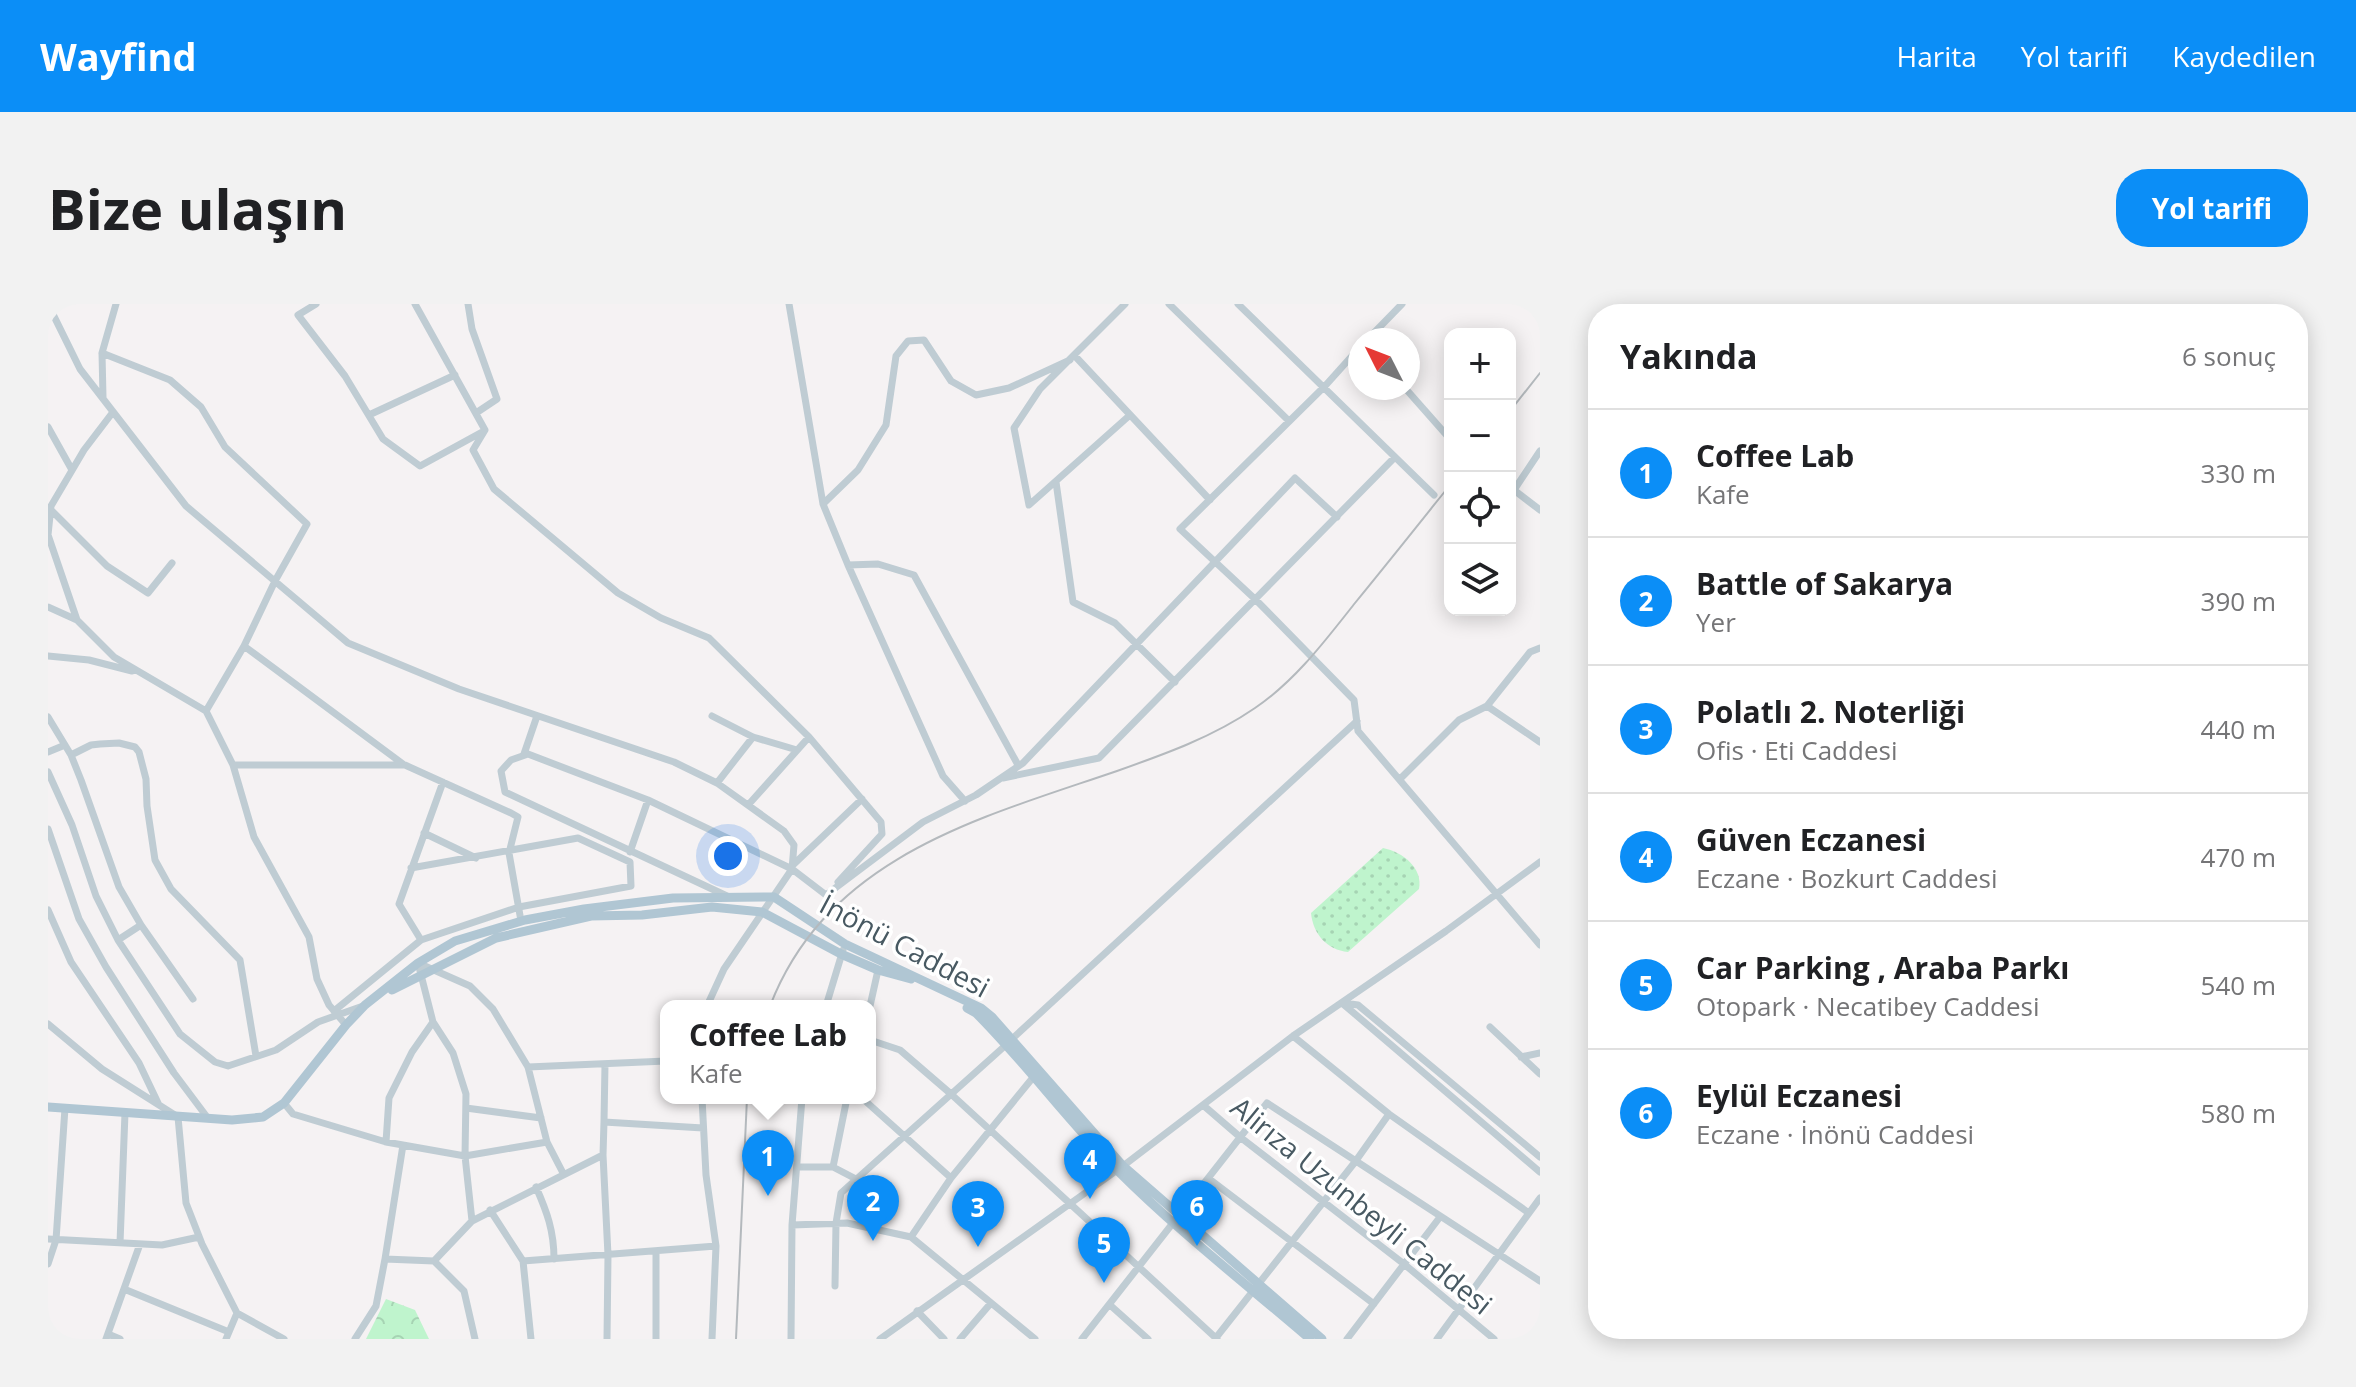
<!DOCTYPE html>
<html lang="tr">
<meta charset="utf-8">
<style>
:root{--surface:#fff;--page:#f2f2f2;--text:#202124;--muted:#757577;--line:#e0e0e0;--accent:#0b8ef7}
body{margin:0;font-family:"Open Sans",sans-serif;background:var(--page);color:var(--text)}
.controls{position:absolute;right:24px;top:24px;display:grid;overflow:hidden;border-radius:16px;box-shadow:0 4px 20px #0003}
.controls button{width:72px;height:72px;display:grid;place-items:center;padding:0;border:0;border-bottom:2px solid var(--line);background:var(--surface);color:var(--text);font:40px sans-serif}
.compass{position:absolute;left:1300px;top:24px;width:72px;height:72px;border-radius:50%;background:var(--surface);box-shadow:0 4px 20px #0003;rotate:312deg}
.you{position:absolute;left:680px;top:552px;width:28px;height:28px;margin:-20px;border:6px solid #fff;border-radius:50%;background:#1a73e8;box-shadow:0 0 0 12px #1a73e833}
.badge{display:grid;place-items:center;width:52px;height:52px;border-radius:50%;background:var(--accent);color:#fff;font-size:26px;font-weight:700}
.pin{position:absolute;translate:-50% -66px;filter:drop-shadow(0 2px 4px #0008)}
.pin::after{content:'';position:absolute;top:42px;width:28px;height:24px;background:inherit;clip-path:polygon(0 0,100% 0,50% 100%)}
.popup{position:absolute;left:612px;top:696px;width:216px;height:104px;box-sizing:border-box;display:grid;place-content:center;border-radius:16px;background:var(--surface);filter:drop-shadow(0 2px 6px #0005);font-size:26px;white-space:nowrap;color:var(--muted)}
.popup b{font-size:30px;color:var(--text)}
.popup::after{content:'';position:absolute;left:50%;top:100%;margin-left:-16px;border:16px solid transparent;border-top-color:var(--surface)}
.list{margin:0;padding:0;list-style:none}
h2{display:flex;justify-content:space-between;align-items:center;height:104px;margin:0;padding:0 32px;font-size:34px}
h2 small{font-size:26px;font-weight:400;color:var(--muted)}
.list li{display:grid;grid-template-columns:52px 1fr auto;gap:24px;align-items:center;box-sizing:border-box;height:128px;padding:0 32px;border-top:2px solid var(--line)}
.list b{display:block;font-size:30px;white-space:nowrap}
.list p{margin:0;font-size:26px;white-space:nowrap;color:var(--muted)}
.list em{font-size:26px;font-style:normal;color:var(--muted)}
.icon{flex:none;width:44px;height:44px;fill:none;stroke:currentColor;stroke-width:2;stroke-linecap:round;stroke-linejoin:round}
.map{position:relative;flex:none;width:1492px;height:1035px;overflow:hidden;border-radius:32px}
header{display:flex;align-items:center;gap:48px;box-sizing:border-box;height:112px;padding:0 40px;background:var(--accent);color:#fff}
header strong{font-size:38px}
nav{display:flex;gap:44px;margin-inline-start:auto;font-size:28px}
.intro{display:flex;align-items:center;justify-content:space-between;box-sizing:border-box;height:192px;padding:0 48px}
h1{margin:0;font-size:56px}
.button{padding:20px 36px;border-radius:32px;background:var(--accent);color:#fff;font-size:28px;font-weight:700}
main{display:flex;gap:48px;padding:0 48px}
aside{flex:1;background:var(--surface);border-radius:32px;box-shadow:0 4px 20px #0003}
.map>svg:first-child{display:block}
.grass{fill:url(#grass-dots)}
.forest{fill:url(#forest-crowns)}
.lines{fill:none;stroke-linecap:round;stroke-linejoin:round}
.minor{stroke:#bfccd3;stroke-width:7}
.major{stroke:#b0c6d3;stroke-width:9}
.rail{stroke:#b4b9bd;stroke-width:2}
.labels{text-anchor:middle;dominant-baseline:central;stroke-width:7;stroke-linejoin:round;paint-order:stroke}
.street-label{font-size:28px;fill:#485962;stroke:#fff}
</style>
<header>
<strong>Wayfind</strong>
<nav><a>Harita</a><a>Yol tarifi</a><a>Kaydedilen</a></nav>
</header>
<div class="intro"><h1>Bize ulaşın</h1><a class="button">Yol tarifi</a></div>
<main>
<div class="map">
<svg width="1492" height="1035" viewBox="0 0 1492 1035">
<defs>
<pattern id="grass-dots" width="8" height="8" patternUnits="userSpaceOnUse" patternTransform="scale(2)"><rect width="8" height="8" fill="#bff4cd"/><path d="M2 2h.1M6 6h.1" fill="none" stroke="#a6d3b3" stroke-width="1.8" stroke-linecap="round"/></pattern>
<pattern id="forest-crowns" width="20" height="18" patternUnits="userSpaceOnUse" patternTransform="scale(2)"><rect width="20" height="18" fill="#bff4cd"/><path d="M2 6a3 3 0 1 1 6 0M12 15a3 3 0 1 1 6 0" fill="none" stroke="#a6d3b3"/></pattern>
</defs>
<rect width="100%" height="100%" fill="#f5f2f3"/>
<path class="grass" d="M1335 544C1355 548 1375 564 1371 585L1300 648C1279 646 1265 630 1263 609Z"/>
<path class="forest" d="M338 995 367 1006 381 1035H318Z"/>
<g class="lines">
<path class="minor" d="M0 0 32 65 138 202 300 339 411 385 626 458 669 479 736 527 746 541 744 565 676 665 659 702
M268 0 250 11 297 72 335 135 372 162 436 127
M367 0 437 126 425 146 446 185 570 289 613 314 661 334 761 433 833 518 834 530 790 578
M420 0 424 25 449 95 428 109
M741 0 775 200
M1077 0 992 85 966 124 981 201 1082 111
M1121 0 1241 117
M1190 0 1386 191
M1319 36 1354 0
M1312 43 1277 82 1132 225 1208 296 1306 396 1310 427 1492 641
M54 49 122 76 153 103 177 143 259 220 227 277 196 342 158 407
M1026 51 1162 196
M1357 84 1402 135
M55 93 54 49 68 0
M65 108 36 146 3 202 0 231 29 316 66 353 158 407 185 461 206 533 261 633 269 675 281 701 298 721
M321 111 407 71
M0 123 24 166
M1008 178 1025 298 1067 319 1127 378
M1462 183 1492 206
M1466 186 1492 147
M2 205 59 262 100 289 124 259
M800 261 830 260 866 271 970 461
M0 303 29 316
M196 342 355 460
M0 352 41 356 84 367
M1439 402 1492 438
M664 412 705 433 749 446
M0 413 23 451 33 476 71 583 93 621 145 695
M0 448 17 441
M476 450 489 412
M23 451 43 441 52 440 71 439 87 443 91 448 98 475 99 502 107 556 123 585 192 656 208 752
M185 461H357L463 509 470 513 461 549 473 617
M0 468 24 521 48 592 70 636 132 730 167 758 180 762 228 746 270 718 315 702
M955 474 1051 454 1347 153
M1352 475 1411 416 1439 402 1482 348 1492 344
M669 479 705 433
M917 497 895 472 800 261 775 200 810 166 838 121 848 52 860 37 876 36 903 77 928 91 961 84 1022 56
M701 500 761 433
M0 525 31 615 58 663 126 769 159 813
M376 529 428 554
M582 548 600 496
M746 560 814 495
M679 592 457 488 453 467 463 456 480 450 600 496 744 565 778 591 875 518 928 491 975 459 1247 174 1289 213
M0 606 23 658 91 759 110 799
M70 636 93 621
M373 636 351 600 395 478
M1294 699 1492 868
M1296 699 1310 701 1492 853
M778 702 795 646
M822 702 830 666
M286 707 373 636 471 603 583 582 582 558 530 534 363 564
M0 720 54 765 130 813 138 899 154 940 189 1009 236 1035
M1442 723 1492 770
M1245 732 1341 810 1481 909
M964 735 1309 417
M822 736 852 746 903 790 1169 1035
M1473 753 1492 749
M480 763 618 757
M654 794 658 871 668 942 664 1035
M814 794 903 874
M236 799 245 810 338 838 417 852 499 838
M1155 801 1192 833 1356 960 1446 1035
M418 804 493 814
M556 818 557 760
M338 838 341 794 364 748 385 718
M555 851 560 951 559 1035
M749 863H785L808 875
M785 863 799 794
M1160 874 1326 1000
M488 883C499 908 506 927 506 955
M442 906 475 957 483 1035
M424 917 417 852 418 790 405 749 385 718 370 659 422 682 445 705 480 763 499 838 515 869
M744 921 799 919 863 933 987 1035
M863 933 903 874 987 771
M0 935 114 941 151 933
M72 939 77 809
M608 947V1035
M337 955 355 841
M386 957 416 987 427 1035
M475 957 668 942
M0 960 8 936 17 804
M787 982 788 919 793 889 959 740
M76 985 181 1028
M1062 1001 1100 1035
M869 1007 896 1035
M60 1030 72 1035
M58 1035 92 940
M178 1035 189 1009
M307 1035 328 1002 337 955 386 957 424 917 555 851 556 818 655 824
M743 1035 744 921 754 794
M832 1035 1075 862 1245 732 1398 627 1492 558
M912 1035 943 999
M1034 1035 1219 799 1492 977
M1167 1035 1307 858 1341 810
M1299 1035 1392 913
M1389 1035 1492 894"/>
<path class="major" d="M344 686 448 634 543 612 594 611 664 603 714 608 793 650 830 666 863 675
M919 704 928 709C978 759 1020 817 1070 867 1130 927 1198 980 1262 1035
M0 803 184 816 215 813 236 799 298 721 317 701 370 659 407 637 477 616 536 605 625 594 726 593 797 640 933 704 944 713 1075 862 1274 1035"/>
<path class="rail" d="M1462 107 1492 69
M722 702C780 552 932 514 1069 467 1117 450 1165 433 1207 404 1247 377 1277 337 1307 299 1339 260 1370 221 1402 181
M688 1035 699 794"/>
</g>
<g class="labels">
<g class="street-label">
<text transform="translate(857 641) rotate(28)">İnönü Caddesi</text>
<text transform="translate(1314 901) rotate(39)">Alirıza Uzunbeyli Caddesi</text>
</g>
</g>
</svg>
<div class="controls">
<button>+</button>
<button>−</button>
<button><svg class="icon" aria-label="locate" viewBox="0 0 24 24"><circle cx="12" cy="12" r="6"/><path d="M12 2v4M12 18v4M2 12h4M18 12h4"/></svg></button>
<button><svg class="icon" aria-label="layers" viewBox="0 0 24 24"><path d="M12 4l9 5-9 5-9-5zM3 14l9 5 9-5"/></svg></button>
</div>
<svg class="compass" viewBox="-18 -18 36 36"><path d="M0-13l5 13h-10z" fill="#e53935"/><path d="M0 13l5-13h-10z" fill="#757577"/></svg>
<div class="you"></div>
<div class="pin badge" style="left:720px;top:892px">1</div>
<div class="popup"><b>Coffee Lab</b>Kafe</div>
<div class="pin badge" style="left:825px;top:937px">2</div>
<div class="pin badge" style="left:930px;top:943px">3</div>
<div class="pin badge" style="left:1042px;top:895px">4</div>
<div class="pin badge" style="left:1056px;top:979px">5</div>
<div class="pin badge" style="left:1149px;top:942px">6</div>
</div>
<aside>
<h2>Yakında<small>6 sonuç</small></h2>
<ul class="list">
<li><span class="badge">1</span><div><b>Coffee Lab</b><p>Kafe</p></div><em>330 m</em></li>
<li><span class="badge">2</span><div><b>Battle of Sakarya</b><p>Yer</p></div><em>390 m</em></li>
<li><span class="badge">3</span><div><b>Polatlı 2. Noterliği</b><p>Ofis · Eti Caddesi</p></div><em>440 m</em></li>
<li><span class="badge">4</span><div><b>Güven Eczanesi</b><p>Eczane · Bozkurt Caddesi</p></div><em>470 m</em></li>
<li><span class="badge">5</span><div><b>Car Parking , Araba Parkı</b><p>Otopark · Necatibey Caddesi</p></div><em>540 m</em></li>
<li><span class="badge">6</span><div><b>Eylül Eczanesi</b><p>Eczane · İnönü Caddesi</p></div><em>580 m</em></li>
</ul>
</aside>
</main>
